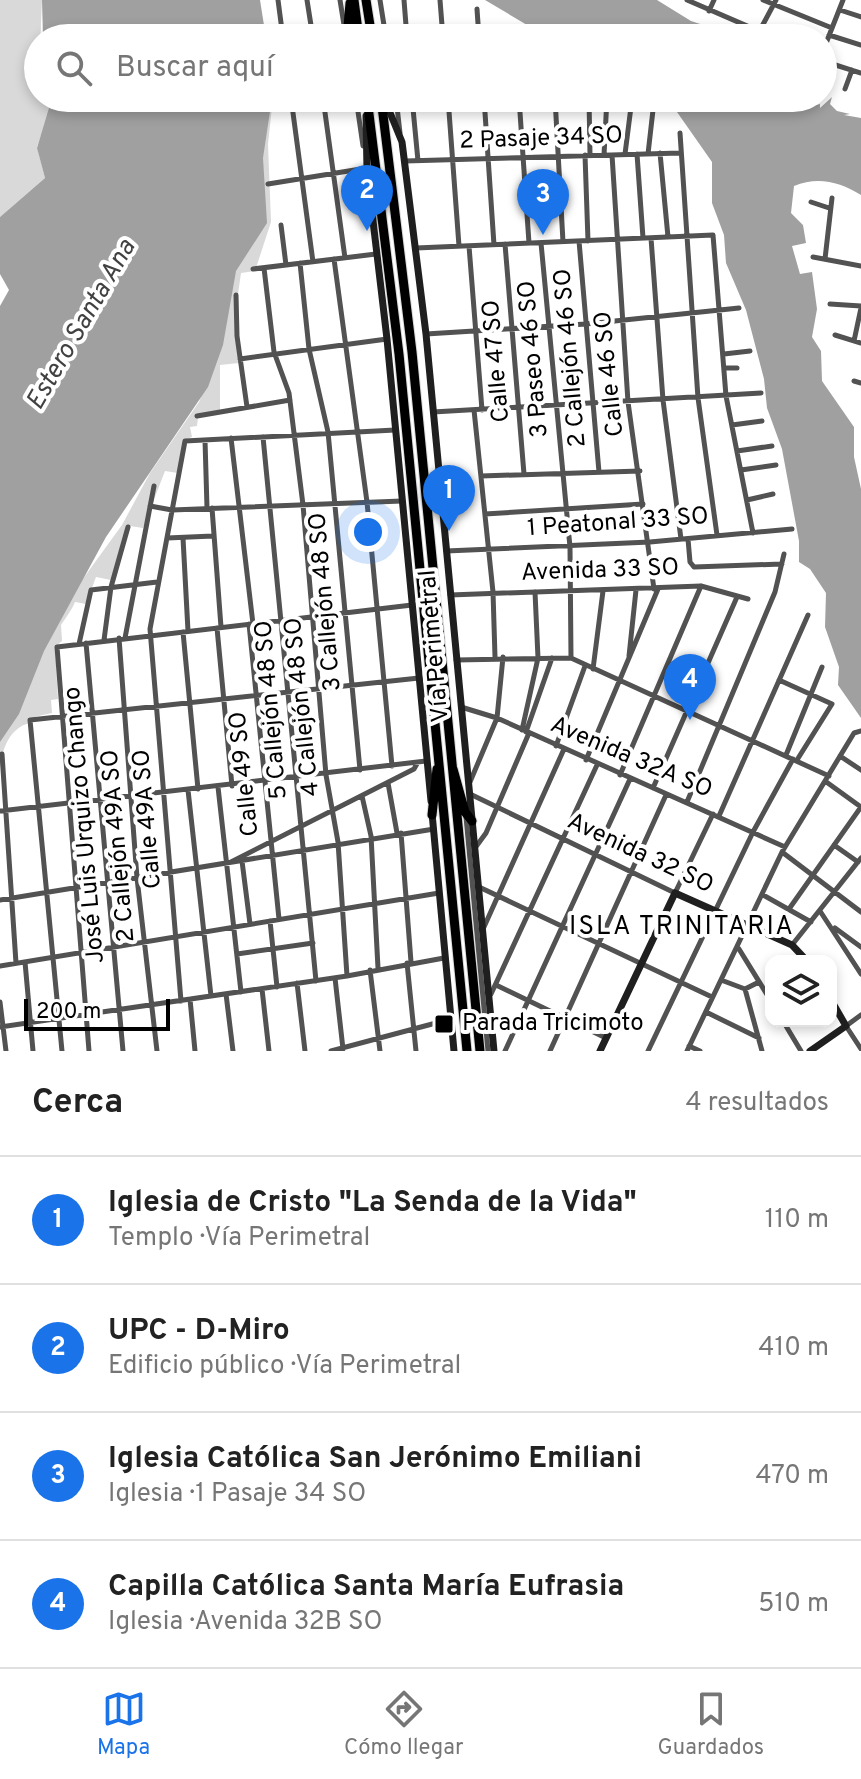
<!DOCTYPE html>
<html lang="es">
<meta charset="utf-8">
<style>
:root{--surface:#fff;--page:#f6f6f6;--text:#222;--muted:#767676;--line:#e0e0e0;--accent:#1a73e8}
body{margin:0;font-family:Overpass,sans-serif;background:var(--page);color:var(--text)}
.controls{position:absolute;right:24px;bottom:24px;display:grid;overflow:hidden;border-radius:16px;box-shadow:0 4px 12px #0003}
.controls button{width:72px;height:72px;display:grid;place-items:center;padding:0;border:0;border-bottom:2px solid var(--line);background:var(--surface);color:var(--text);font:40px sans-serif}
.scale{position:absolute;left:24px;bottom:20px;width:146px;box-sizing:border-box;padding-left:8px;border:4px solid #000;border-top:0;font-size:22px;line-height:28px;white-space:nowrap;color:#000;-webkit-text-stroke:6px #fff;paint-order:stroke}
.you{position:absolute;left:368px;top:532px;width:28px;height:28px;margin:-20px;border:6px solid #fff;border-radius:50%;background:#1a73e8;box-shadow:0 0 0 12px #1a73e833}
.badge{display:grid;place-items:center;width:52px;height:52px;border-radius:50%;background:var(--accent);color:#fff;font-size:26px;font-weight:700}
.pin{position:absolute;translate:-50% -66px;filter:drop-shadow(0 2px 4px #0008)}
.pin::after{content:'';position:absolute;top:42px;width:28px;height:24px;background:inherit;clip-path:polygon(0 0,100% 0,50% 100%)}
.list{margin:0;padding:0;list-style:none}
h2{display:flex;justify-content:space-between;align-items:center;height:104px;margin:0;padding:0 32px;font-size:34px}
h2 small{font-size:26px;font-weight:400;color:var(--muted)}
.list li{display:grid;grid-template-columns:52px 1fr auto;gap:24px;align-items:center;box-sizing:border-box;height:128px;padding:0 32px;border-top:2px solid var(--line)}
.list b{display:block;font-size:30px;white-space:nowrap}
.list p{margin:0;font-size:26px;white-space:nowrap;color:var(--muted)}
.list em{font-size:26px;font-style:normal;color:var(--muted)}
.icon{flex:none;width:44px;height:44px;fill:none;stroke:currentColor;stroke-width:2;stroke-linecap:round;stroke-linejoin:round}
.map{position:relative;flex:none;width:861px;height:1051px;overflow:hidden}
.search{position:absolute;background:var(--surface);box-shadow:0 4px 12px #0003;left:24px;right:24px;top:24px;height:88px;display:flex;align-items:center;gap:20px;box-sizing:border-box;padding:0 28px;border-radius:44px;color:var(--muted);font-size:30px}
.sheet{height:616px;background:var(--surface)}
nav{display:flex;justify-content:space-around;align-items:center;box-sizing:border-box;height:112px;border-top:2px solid var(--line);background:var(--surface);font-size:22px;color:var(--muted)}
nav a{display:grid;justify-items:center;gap:4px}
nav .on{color:var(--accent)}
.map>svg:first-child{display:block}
.green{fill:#d9d9d9}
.water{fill:#a0a0a0}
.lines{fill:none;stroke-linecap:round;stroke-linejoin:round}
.highway-casing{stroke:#dbdbdb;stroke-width:11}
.street{stroke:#525252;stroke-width:5}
.secondary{stroke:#1f1f1f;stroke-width:7}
.highway{stroke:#000;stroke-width:9}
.poi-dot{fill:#000;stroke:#fff;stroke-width:3}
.labels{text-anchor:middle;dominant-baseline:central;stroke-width:8;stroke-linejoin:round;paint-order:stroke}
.street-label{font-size:24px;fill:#000;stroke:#fff}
.poi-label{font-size:24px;fill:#000;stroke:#fff;text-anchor:start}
.water-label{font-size:26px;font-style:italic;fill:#414141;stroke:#fff}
.neighbourhood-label{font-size:26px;letter-spacing:2px;fill:#000;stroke:#fff}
</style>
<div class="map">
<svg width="861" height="1051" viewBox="0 0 861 1051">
<rect width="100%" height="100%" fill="#fff"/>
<path class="green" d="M0 0H42L38 98H52L53 102 37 147 45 178 0 217Z
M263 98H273L268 144 271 222 255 271 241 273 238 294 239 363 220 365V412L198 417 197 426 190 427 192 437 184 440 178 473 165 471 143 528 130 526 111 580 96 577 86 604 75 602C71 611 67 616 61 625L62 641 55 647 58 699 51 700 52 713 29 718V723C9 729 2 749 0 769V733L77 587 122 525 150 473 199 402 211 373Z"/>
<path class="water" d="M42 0H260L266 38H43Z
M485 0H657L691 21 743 38H549Z
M832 97 830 104 837 111 850 114 844 115 861 118V195C840 182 818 176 794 186L791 213 803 225 806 243 792 246 800 274 812 272 817 309 812 337 821 351 822 381 854 427V457L861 489V718L838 685 839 667 825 627 826 593 810 569 799 562V541L782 449 767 408 764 379 746 310 726 263 724 235 712 203V162L677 112 646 98H801V102L812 106 820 104V108Z
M52 98H272L263 158 267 223 236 271 223 345 208 387 106 537 44 651 19 714 0 742V306L9 290 0 274V217L45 178 37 148Z"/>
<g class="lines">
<g class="highway-casing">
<path id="highway" d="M354 0 359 38
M366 0 372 38
M347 38 350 3
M367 98 399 354 467 1051
M381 98 412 352 480 1051
M453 769 465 812 472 821
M432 815 437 769"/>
</g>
<path class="street" d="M278 0 283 38
M307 0 313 38
M340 0 345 31
M380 0 386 38
M404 0 407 38
M440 0 443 38
M687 0 775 38
M763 0 832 28
M477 9 479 38
M840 10 861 17
M709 11 714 0
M515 28 516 38
M760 30 776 0
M829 35 861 45
M823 51 843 0
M823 61 861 73
M845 89 852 70
M291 98 313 262
M323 98 345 258
M356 98 363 146
M396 98 400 133
M412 98 418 161
M448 98 459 246
M484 98 494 245
M519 98 529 243
M555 98 563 242
M589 98 590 155
M680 133 698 398 717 535
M660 153 668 237
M625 154 632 99
M637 154 643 238
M648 154 653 110
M585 155 588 241
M604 155 607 98
M612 155 628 402 654 589
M405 161 680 153
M268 184 367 168
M811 202 829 208
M281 225 286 265
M651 238 663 400 681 539
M579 241 599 472
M541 243 570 547 571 658
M505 244 524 474
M469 246 482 410
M416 248 713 235 726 396 753 533
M813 257 861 266
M334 259 367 502 392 766
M825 259 832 198
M300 263 309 349 328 432 360 770
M264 268 274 352 289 393 303 505 326 775 338 842 347 976
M253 269 376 254
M236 295 237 336 247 407
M830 304 861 306
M426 334 586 324 739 308
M835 335 861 343
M854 341 861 308
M724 354 750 351
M240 359 387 339
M725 368H737
M854 381 861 383
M474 410 493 592 495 657
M433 412 761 393
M197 416 290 400
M732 425 762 421
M263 437 316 981
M231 438 253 624
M205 440 207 508
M737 451 772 446
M741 470 776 465
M481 476 640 471
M747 500 773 494
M150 506 172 510 402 501
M212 508 221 627
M485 514 643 504
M167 538 213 536
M183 538 188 631
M688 539 690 562 694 567 782 564
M446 551 650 542 792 529
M450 595 701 586 748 599
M249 624 279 919
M217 628 232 786
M183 632 198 789
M119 638 137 878 157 1051
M125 638 154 486
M104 640 111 587 128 527
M86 643 123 1051
M79 644 91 590 157 582
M629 656 636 590
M456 660 571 658 829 776
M593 669 603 591
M779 680 832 704 797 760
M461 707 497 718 785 847
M522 730 538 658 535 592
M526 732 552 658
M556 746 585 666
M2 754 16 963
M786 755 822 667
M840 756 861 770
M586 760 658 589
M620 775 701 586
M470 782 497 718 503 657
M388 783 397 833
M218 787 241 992
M653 788 737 597
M188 790 211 996
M470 794 675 893 713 814
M362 796 371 836 378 968
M687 802 775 592 784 554
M0 811 426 761
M719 816 808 615
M466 817 488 1051
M401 833 411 962
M834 845 858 862
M475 848 486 833 529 733
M782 852 861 912
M242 861 250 924
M231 862 414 769 418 762
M479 887 712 997
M763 895 811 922
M0 900 434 829
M789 909 861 807 825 781
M820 911 861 974
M270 921 277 987
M484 927 564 749
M835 928 861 947
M792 945 861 858
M739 949 771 1001
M237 954 313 943
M25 962 33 1051
M407 963 416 1051
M0 966 439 893
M370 970 380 1051
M335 978 343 1049
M721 980 745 989 759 982
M297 983 305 1051
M496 985 606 1038
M262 989 269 1051
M745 989 762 1051
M226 994 233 1051
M491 994 597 765
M190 999 195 1051
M181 1001 150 629 185 441 395 430
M0 1002 6 1051
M706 1012 759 1038
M861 1015 846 1026 861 1049
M783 1021 801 1051
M0 1027 347 976 444 958
M689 1046 700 1051
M62 1051 30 720 419 678
M89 1051 57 647 412 605
M331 1051 451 1019
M505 1051 630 779
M550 1051 666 795
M648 1051 753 832 793 759
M687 1051 782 852 854 733 861 731"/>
<path class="secondary" d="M384 98 402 142 426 334 494 1051
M366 116 367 170 387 339 431 801
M432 813 454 1051
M600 1051 675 893 792 945 807 961
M810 1051 846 1026 831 1000"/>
<use href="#highway" class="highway"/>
</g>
<rect class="poi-dot" x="434" y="1014" width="20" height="20" rx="4"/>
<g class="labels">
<g class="street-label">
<text transform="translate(541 139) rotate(-2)">2 Pasaje 34 SO</text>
<text transform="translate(571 358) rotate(-95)">2 Callejón 46 SO</text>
<text transform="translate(534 359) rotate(-95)">3 Paseo 46 SO</text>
<text transform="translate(497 361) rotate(-95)">Calle 47 SO</text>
<text transform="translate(610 374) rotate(-96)">Calle 46 SO</text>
<text transform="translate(618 523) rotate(-4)">1 Peatonal 33 SO</text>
<text transform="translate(600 571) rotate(-2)">Avenida 33 SO</text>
<text transform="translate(326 602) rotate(-95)">3 Callejón 48 SO</text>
<text transform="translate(435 646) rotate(-95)">Vía Perimetral</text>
<text transform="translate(303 707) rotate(-96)">4 Callejón 48 SO</text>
<text transform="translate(272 710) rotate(-95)">5 Callejón 48 SO</text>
<text transform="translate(631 758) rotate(23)">Avenida 32A SO</text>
<text transform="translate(245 774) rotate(-96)">Calle 49 SO</text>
<text transform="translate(148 819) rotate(-95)">Calle 49A SO</text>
<text transform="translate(85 825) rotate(-95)">José Luis Urquizo Chango</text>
<text transform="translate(119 846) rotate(-95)">2 Callejón 49A SO</text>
<text transform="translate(640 854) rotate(25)">Avenida 32 SO</text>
</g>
<g class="poi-label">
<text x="462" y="1024">Parada Tricimoto</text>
</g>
<g class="water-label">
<text transform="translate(82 325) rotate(-60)">Estero Santa Ana</text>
</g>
<g class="neighbourhood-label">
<text x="682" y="927">ISLA TRINITARIA</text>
</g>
</g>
</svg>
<div class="controls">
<button><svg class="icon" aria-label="layers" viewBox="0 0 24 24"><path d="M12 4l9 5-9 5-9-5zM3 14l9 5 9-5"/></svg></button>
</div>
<div class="scale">200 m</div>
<div class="you"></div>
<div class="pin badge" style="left:449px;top:531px">1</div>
<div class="pin badge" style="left:367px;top:231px">2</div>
<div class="pin badge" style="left:543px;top:235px">3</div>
<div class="pin badge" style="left:690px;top:720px">4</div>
<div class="search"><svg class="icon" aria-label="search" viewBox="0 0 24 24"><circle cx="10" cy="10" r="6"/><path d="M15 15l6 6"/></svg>Buscar aquí</div>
</div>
<section class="sheet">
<h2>Cerca<small>4 resultados</small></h2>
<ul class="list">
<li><span class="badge">1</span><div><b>Iglesia de Cristo &quot;La Senda de la Vida&quot;</b><p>Templo · Vía Perimetral</p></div><em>110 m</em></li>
<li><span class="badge">2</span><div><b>UPC - D-Miro</b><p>Edificio público · Vía Perimetral</p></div><em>410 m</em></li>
<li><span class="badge">3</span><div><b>Iglesia Católica San Jerónimo Emiliani</b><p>Iglesia · 1 Pasaje 34 SO</p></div><em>470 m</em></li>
<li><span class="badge">4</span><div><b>Capilla Católica Santa María Eufrasia</b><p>Iglesia · Avenida 32B SO</p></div><em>510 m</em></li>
</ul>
</section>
<nav>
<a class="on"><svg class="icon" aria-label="map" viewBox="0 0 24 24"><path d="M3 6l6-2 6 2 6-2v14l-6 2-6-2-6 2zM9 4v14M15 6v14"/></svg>Mapa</a>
<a><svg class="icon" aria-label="directions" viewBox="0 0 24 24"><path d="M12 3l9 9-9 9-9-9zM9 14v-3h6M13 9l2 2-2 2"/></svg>Cómo llegar</a>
<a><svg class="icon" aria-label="saved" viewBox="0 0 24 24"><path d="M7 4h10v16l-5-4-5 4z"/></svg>Guardados</a>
</nav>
